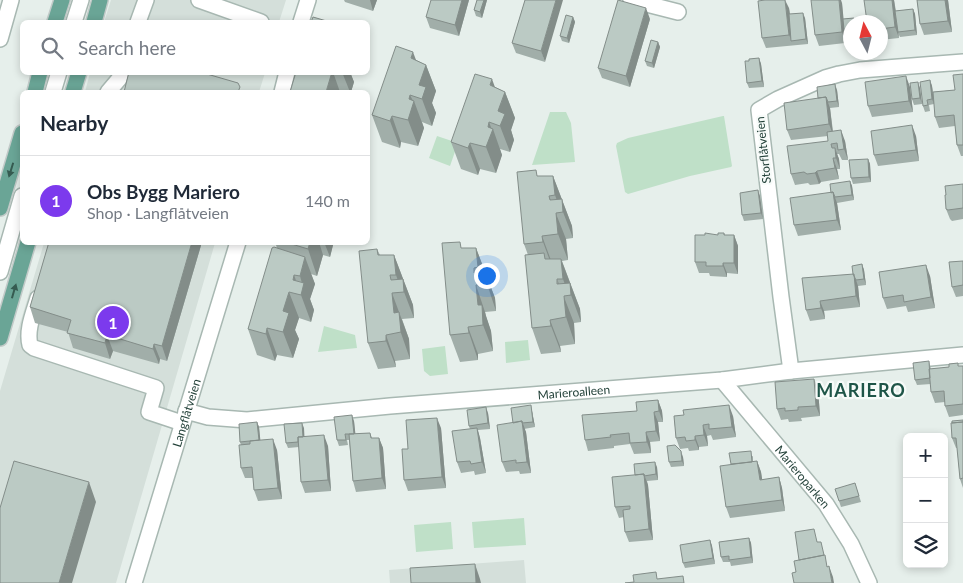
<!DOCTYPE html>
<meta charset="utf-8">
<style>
:root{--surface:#fff;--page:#f6f6f7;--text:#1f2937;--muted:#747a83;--line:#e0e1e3;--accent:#7c3aed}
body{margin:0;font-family:Lato,sans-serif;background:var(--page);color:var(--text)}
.controls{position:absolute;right:15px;bottom:15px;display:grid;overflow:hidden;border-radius:8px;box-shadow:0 2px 8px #0003}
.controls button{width:45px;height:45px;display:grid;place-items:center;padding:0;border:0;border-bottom:1px solid var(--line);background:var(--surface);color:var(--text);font:25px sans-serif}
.compass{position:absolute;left:843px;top:15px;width:45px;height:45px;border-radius:50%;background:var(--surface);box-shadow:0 2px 8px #0003;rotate:353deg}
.you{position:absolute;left:486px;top:275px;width:18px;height:18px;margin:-12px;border:4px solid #fff;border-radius:50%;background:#1a73e8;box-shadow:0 0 0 8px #1a73e833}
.badge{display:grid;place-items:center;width:32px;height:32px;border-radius:50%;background:var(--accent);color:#fff;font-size:16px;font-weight:700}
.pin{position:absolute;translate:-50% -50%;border:2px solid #fff;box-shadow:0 1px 5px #0006}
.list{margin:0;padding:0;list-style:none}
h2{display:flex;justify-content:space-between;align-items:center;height:65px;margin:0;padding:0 20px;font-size:21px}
h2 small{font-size:16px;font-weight:400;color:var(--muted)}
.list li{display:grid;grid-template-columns:32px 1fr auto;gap:15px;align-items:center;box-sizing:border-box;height:90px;padding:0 20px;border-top:1px solid var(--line)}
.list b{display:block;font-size:19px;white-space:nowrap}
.list p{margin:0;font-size:16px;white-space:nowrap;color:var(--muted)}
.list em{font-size:16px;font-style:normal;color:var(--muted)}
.icon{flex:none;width:28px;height:28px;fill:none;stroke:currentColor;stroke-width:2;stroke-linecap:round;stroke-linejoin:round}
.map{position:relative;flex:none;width:963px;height:583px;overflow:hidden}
.search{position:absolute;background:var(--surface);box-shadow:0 2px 8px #0003;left:20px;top:20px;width:350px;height:55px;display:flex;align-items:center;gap:12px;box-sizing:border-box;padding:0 18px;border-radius:8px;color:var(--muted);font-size:19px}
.panel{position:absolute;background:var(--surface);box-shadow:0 2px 8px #0003;left:20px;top:90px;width:350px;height:155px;border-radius:8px}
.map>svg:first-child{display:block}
.built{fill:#d4dfda}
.green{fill:#bfe0c8}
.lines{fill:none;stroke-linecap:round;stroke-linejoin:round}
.minor-casing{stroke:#a8b8b2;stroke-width:18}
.major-casing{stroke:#c2cac8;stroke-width:18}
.minor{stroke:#fff;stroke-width:15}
.major{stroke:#6aa596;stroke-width:15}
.wall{fill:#a1aea9}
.shaded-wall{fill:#838d89}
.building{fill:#bbcac4;stroke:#838d89}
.oneway{fill:#365b51}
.labels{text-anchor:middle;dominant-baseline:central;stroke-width:4.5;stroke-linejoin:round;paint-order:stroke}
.street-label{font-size:12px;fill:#24423a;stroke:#f7fbf9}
.district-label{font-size:18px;font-weight:bold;letter-spacing:1px;fill:#1f5548;stroke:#f7fbf9}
</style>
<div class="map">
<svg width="963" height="583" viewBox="0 0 963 583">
<rect width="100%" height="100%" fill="#e6efeb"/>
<path class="built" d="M111 0H286L279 22H104Z
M90 73H265L259 92H85Z
M44 243H215L116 583H0V391Z
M524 560 526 583H390L389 570Z"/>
<path class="green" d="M550 112H566L571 123 575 162 532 165Z
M723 116H724L732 166 731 167 690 176 628 194 625 192 616 146 617 143 628 138Z
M437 136 458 143 450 166 429 158Z
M324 326 355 335 357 348 318 352Z
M528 340 530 360 506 363 505 342Z
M445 346 448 374 430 376 424 371 422 349Z
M524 518 526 545 474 548 472 522Z
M451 522 453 549 416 552 414 525Z"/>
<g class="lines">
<g class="minor-casing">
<g id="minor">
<path d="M199 0 261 22"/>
<path d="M631 0 678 12"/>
<path d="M74 22 81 0"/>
<path d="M138 22 146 0"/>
<path d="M301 22 308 0"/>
<path d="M0 39 11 0"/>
<path d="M53 92 59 72"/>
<path d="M108 92 119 79 121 72"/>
<path d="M282 92 287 72"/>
<path d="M0 272 22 196"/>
<path d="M38 298C34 312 26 330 30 345L34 348 156 388 149 412 182 423"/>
<path d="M791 371 781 297 759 110 778 99 825 78 839 74 860 70 963 62"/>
<path id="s1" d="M722 380 826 504 851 544 869 583"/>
<path id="s2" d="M186 411 208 417 247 420 390 406 722 380 791 371 963 355"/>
<path id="s3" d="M134 583 238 242"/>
</g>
</g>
<g class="major-casing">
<path id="major" d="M55 22 62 0
M94 22 100 0
M35 92 40 72
M73 92 79 72
M0 208 22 133
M0 338 28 242"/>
</g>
<use href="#minor" class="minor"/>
<use href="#major" class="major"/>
</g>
<path class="wall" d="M344 0H377L373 11 345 2Z
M469 0 459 36 430 28 426 17Z
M477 0H487L482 18 476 16 474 10Z
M525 0 545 62 516 53 512 43Z
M864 0H894L896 11 913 9 915 14 917 35 900 37 898 33 899 38 880 40V22Z
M917 0H948L952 32 924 35 920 24Z
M842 3 843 19 854 18 856 22H850V46H847L845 43 819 46 815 35Z
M789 8 790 14 805 18 808 44 766 48 762 38Z
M573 17 575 22 569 43 562 41 560 36Z
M650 19 630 87 602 78 598 68Z
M658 42 660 47 654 68 647 66 645 61Z
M759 58 761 64 764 87 749 88 747 83Z
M416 60 426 65 436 91 432 103 436 113 432 126 422 122 424 128 418 146 401 142 400 148 382 142 372 115Z
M296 72H350L354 82 351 92H343Z
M963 74V156H961L957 145 955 126 939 128 935 117 934 104 929 105 930 111 925 112 923 106 930 80 932 86 933 92 955 90Z
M495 87 505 92 515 118 511 130 514 140 510 152 500 149 502 155 496 173 480 169 478 175 461 169 451 142Z
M910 87 913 112 872 117 868 106Z
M920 88 922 104 914 105 912 99Z
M837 90 839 107 830 108 833 131 845 141 848 160H842L839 154H837L839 159 840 169H837L839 179 821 182 819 184 810 185 808 183 795 185 791 174 828 141V136L791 140 787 130 818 98Z
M916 136 919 161 878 166 874 155Z
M868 159 870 164 871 182 853 184 851 178Z
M553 176 572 226 573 238 566 239 568 260 562 261 580 309 581 322 574 323 575 344 560 346 561 352 541 354 532 328 528 255 524 244Z
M850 181 852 186 854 200 837 203 841 230 798 236 794 225 831 193Z
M963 184V219L952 221 950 219 946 209V195Z
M760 196 763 219 744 221 742 215Z
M724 233 725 235H734L738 246V274L727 273V277L710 276 709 273H699L695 262 718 235Z
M49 242H202L167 361 160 359 159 364 113 351 110 359 73 348 68 332 35 323 30 307Z
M275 242H332L333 245 330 257 323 255 317 276 311 274 315 284 310 299 314 310 311 322 299 318 295 330 299 339 293 358 277 355 275 361 257 355 248 329 277 248Z
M462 248H476L495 298 496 311 485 312 486 316 491 331 493 351 478 354V360L460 362 450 335Z
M377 249 380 255H394L413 305 414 318 402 319 409 339 410 359 395 361 396 367 378 369 368 343Z
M963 261V296L956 297 952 287Z
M862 264 864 270 866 285 858 286 860 307 824 311 825 319 810 321 806 310 853 274Z
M930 276 935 308 908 312 906 306 887 309 883 298Z
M929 361 931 369 963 366V415L949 417 945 406V402L935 403 931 392V384L917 385 915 380Z
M818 389 820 416 801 418 802 421 789 422 788 419 781 420 777 409Z
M658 400 662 411 663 422H658L660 441 650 442 651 453 634 454 630 444 614 446V448L588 451 585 440Z
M532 411 535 427 524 429 526 432 531 473 520 474 519 471 506 472 502 462 513 423Z
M488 413 490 429 478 430 480 438 486 473 475 475 474 471 461 473 457 462 470 429 469 426Z
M674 416H733L736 437 713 440 711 435 707 436 708 446 699 447V450L689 451 688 448 680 449 676 438Z
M963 420V488L960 479 957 448H956L952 438Z
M354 421 355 434 370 433 372 438H379L383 448 386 489 356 492 353 481 349 440H347L348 445 339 446 337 440Z
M257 422 259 427 260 441 277 450 282 499 258 501 254 490 253 478H245L241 468V445L240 442Z
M304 428V437L328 446 331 491 305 493 301 482 299 447 288 448 286 443Z
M441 428 446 488 408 491 404 480 408 449Z
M753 456V462L757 461 761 472 762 480 779 477 782 488 785 511 730 518 726 507 731 464Z
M683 457 684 466 671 467 669 462Z
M657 467 658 480 647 481 648 485 653 540 629 542 625 532 624 517 619 518 615 507 635 475Z
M855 483 861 502 841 507 839 501Z
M749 538 751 543 753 563 731 566 730 562H723L721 557Z
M710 540 712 546 715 564 685 568 683 563Z"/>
<path class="shaded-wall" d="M370 0H377L373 11Z
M462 0H469L459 36 455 25Z
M484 0H487L482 18 480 12Z
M556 0H563L545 62 541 51Z
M785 0 789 8 793 40 792 41 789 35Z
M839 0H841L842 3 846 43 842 32Z
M892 0H894L899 38 895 27Z
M945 0H948L952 32 948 21Z
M646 8 650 19 630 87 626 76Z
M913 9 915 14 917 35 915 30Z
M803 13 805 18 808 44 806 39Z
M573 17 575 22 569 43 567 38Z
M658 42 660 47 654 68 652 63Z
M413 52 422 76 426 65 436 91 432 103 436 113 432 126 422 99 411 58Z
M759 58 761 64 764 87 762 81Z
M332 72H333L340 92H326Z
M342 72H350L354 82 351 92H350Z
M906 76 910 87 913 112 909 101Z
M492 79 501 104 505 92 515 118 511 130 514 140 510 152 500 126 490 85Z
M930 80 932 86 934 104 932 99Z
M918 82 920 88 922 104 920 98Z
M835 84 837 90 839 107 837 101Z
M410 95 414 103V101L424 128 418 146 408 120 409 99Z
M826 97 830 108 833 135 829 124Z
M392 116 401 142 400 148 390 121Z
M489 122 492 130 493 129 502 155 496 173 486 147 488 127Z
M912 125 916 136 919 161 916 150Z
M841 130 845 141 848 160 844 149Z
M470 143 480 169 478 175 468 148Z
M835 148 839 159 840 169 836 158Z
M833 158 837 169 839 179 835 168Z
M868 159 870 164 871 182 869 177Z
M817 171 821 182 819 184 815 173Z
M553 176 572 226 573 238 563 212H561L555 195Z
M850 181 852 186 854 200 852 195Z
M758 190 760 196 763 219 761 213Z
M833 192 837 203 841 230 837 220Z
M549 196 566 239 568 260 558 234 550 200Z
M734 235 738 246V274L734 263Z
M542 236 552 263 553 269 543 242Z
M192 242H202L167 361 162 346Z
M310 242H319L323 255 317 276 308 249Z
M324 242H332L333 245 330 257Z
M476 248 495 298 496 311 487 284H485L478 267Z
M394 255 413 305 414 318 404 292H402L396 275Z
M305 257 315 284 310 299 314 310 311 322 301 295 293 280 294 275 301 294 303 287 300 276Z
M561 259 580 309 581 322 571 295 569 296 563 279Z
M723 263 727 273V277L723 266Z
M862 264 864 270 866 285 864 279Z
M926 265 930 276 935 308 931 297Z
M854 274 858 286 860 307 856 296Z
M557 279 574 323 575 344 566 317Z
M476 285 485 312 486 316 491 331 493 351 483 325 478 305Z
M289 292 299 318 295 330 299 339 293 358 283 332V311Z
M392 293 409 339 410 359 394 313Z
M820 301 824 311 825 319 821 308Z
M550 320 560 346 561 352 551 326Z
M468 327 478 354V360L469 333Z
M267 328 277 355 275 361 266 334Z
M107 335 113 351 110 359 105 343Z
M386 335 395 361 396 367 386 341Z
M154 344 160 359 159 364 153 349Z
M814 379 818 389 820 416 816 406Z
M658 400 662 411 663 422 659 411Z
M531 405 532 411 535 427 533 422Z
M729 405 733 416 736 437 732 427Z
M486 407 488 413 490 429 488 423Z
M654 412 658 422 660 441 656 431Z
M352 415 354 421 356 439 354 434Z
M437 418 441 428 446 488 442 477Z
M522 421 526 432 531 473 527 462Z
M257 422 259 427 261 446 259 440Z
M302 423 304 428 305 447 303 441Z
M703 425 707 436 708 446 704 435Z
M477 428 480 438 486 473 482 462Z
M646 432 650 442 651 453 647 442Z
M324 435 328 446 331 491 328 480Z
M695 436 699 447V450L695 440Z
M379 438 383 448 386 489 382 478Z
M273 439 277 450 282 499 278 488Z
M681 451 683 457 684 466 682 461Z
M757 461 761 472 764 491 760 480Z
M655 462 657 467 658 480 656 474Z
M644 474 648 485 653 540 649 529Z
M779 477 782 488 785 511 782 500Z
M89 482 96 502 72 583H59Z
M749 538 751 543 753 563 751 557Z
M710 540 712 546 715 564 713 558Z
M475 564 480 579 481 583H476Z
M829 566 833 577 834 583H832Z"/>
<path class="building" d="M431 0H462L455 25 426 17Z
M477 0H484L480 12 474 10Z
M525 0H556L541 51 512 43Z
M618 0 646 8 626 76 598 68Z
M765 0H785L789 35 762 38 758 1Z
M811 0H839L842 32 815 35Z
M864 0H892L895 27 880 29V22H867Z
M917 0H945L948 21 920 24Z
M913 9 915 30 898 32 895 11Z
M803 13 806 39 791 41 789 14Z
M566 15 573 17 567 38 560 36Z
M313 17 330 22H311Z
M854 18 855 22H850V40L845 41 843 19Z
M651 40 658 42 652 63 645 61Z
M396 46 413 52 411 58 426 65 419 85 426 87 422 99 410 95 409 99 414 101 408 120 392 116 390 121 372 115Z
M759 58 762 81 747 83 745 61H749V59Z
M129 72H200L238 83 240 87 238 92H124Z
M296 72H332L326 92H290Z
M475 74 492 79 490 85 505 92 498 111 505 114 500 126 489 122 488 127 493 129 486 147 470 143 468 148 451 142Z
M963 74V145H957L954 115 935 117 933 92 955 90 953 75Z
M906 76 909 101 868 106 865 82Z
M930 80 932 99 927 100 928 105 923 106 920 82Z
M918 82 920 98 912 99 910 83Z
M835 84 837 101 828 102 826 97 818 98 817 87Z
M826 97 829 124 787 130 784 103Z
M912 125 916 150 874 155 871 131Z
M841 130 844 149 838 150 837 143 831 144 832 148H835L836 158H833L835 168 817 171 815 173 807 174 804 172 791 174 787 146 828 141 827 132Z
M868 159 869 177 851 178 849 160Z
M536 170 537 176H553L555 195 549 196 550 200 562 199 563 212 556 213 558 234 542 236 543 242 524 244 517 172Z
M850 181 852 195 835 197 833 192 831 193 830 184Z
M963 184V208L948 210 946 209 945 195H946L945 186Z
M758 190 761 213 742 215 740 193Z
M833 192 837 220 794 225 790 198Z
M705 233 718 235V233H724V235H734V263H723V266H706V262H695V235H705Z
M49 242H192L162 346 154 344 153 349 107 335 105 343 67 333 71 320 30 307Z
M285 242H310L308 249Z
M460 242 461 248H476L478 267 474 268V273L485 271 487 284 476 285 478 305H482L483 325 468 327 469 333 450 335 442 243Z
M274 247 305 257 300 276 294 275 293 280 304 283 301 295 289 292 283 311 289 313 283 332 267 328 266 334 248 329 272 248Z
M377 249 378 255H394L396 275H390L391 280 403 279 404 292 392 293 394 313 399 312 401 332 386 335V341L368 343 359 251Z
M544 253 545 259H561L563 279H557V284L570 283 571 295 564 296 566 317 550 320 551 326 532 328 525 255Z
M963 261V285L952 287 949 262Z
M862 264 864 279 856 280 853 274 852 266Z
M926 265 931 297 904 302 903 295 883 298 879 272Z
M854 274 856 296 820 301 821 308 806 310 802 278Z
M929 361 930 378 915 380 913 363Z
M958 363V366H963V404L945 406 944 391 931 392 929 369 949 367V364Z
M814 379 816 406 798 407V410L785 411V408L777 409 775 382Z
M658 400 659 411 654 412 656 431 646 432 647 442 630 443 629 433 610 435 611 437 585 440 582 415 637 411 636 402Z
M531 405 533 422 522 423V421L513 423 511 408Z
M729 405 732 427 709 429V424L703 425 704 435 695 436V440L686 441 685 437 676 438 674 416 684 415 683 410Z
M486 407 488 423 469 426 467 410Z
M352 415 354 434H345L346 440H337L334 417Z
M437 418 442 477 404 480 402 449H408L406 420Z
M963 420V422L952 423V421Z
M522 421 527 462 516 463V460L502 462 497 425Z
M257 422 259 440 240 442 239 424Z
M963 422V478L960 479 956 438H952L951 423Z
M302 423 303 437H298V442L286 443 284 424Z
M477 428 482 462 471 464 470 461 457 462 452 431Z
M370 433 371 438H379L382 478 353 481 349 434Z
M324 435 328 480 301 482 298 437Z
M273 439 278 488 254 490 252 467 241 468 239 445 250 444V441Z
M675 445 681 451 682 461 669 462 667 446Z
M751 451 752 462 731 464 729 453Z
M14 461 89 482 59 583H0V508Z
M757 461 760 480 779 477 782 500 726 507 720 466Z
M655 462 656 474 644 476V474L635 475 634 464Z
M644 474 649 529 625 532 623 510 630 509V506L615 507 612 477Z
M855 483 859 496 839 501 835 489Z
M814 529 817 542H821L824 555 799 560 795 532Z
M749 538 751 557 729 560V556L721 557 719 542Z
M710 540 713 558 683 563 680 545Z
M825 555 827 567 829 566 832 583H794L792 573 796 572 794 561Z
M475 564 476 583H411L410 568Z
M656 572 657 579 683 576 684 583H625L634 582 633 575Z"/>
<defs><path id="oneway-solid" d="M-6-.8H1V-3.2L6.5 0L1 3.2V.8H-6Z" transform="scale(1.25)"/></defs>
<g class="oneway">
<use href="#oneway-solid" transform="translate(11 170) rotate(107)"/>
<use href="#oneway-solid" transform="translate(14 291) rotate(-74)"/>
</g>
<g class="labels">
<g class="street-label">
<text transform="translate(763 150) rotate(-96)">Storflåtveien</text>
<text stroke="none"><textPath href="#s2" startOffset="390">Marieroalleen</textPath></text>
<text stroke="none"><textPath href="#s3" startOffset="178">Langflåtveien</textPath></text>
<text stroke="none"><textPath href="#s1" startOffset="126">Marieroparken</textPath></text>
</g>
<g class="district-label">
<text x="861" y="390">MARIERO</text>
</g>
</g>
</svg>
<div class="controls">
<button>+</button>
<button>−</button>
<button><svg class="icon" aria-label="layers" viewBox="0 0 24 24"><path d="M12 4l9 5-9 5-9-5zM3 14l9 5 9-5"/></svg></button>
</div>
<svg class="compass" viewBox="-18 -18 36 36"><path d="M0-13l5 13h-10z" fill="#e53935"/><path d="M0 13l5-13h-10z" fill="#747a83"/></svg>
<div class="you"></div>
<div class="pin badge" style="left:113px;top:322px">1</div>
<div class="search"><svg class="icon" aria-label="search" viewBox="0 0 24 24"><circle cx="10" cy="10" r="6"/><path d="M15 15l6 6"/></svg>Search here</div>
<section class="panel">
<h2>Nearby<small></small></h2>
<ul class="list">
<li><span class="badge">1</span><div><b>Obs Bygg Mariero</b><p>Shop · Langflåtveien</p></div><em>140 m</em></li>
</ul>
</section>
</div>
